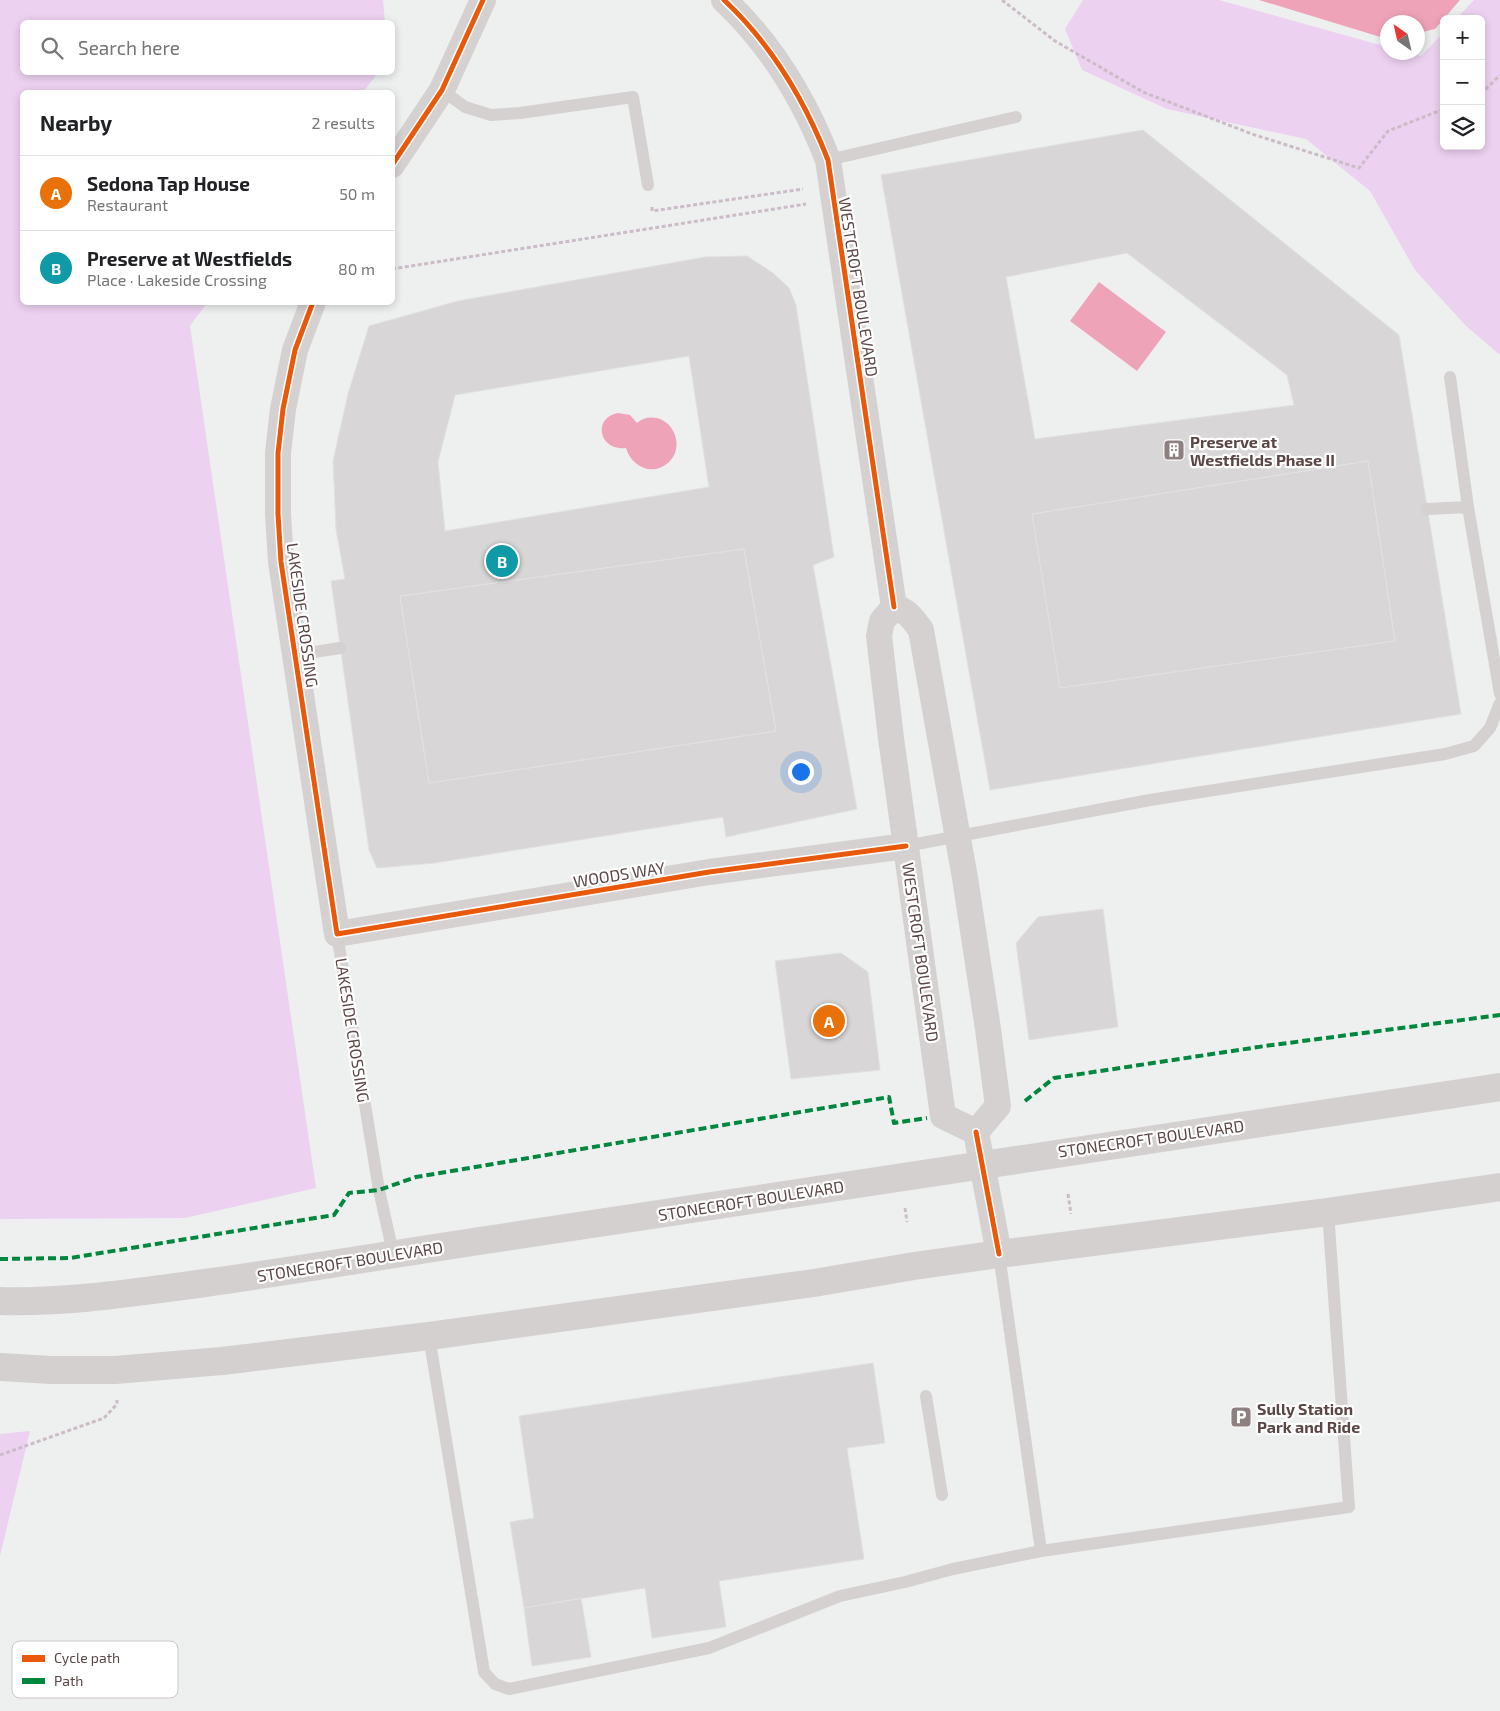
<!DOCTYPE html>
<meta charset="utf-8">
<style>
:root{--surface:#fff;--page:#f6f6f6;--text:#202124;--muted:#757577;--line:#e0e0e0;--accent:#1a73e8}
body{margin:0;font-family:"Exo 2",sans-serif;background:var(--page);color:var(--text)}
.controls{position:absolute;right:15px;top:15px;display:grid;overflow:hidden;border-radius:8px;box-shadow:0 2px 8px #0003}
.controls button{width:45px;height:45px;display:grid;place-items:center;padding:0;border:0;border-bottom:1px solid var(--line);background:var(--surface);color:var(--text);font:25px sans-serif}
.compass{position:absolute;left:1380px;top:15px;width:45px;height:45px;border-radius:50%;background:var(--surface);box-shadow:0 2px 8px #0003;rotate:326deg}
.you{position:absolute;left:800px;top:771px;width:18px;height:18px;margin:-12px;border:4px solid #fff;border-radius:50%;background:#1a73e8;box-shadow:0 0 0 8px #1a73e833}
.badge{display:grid;place-items:center;width:32px;height:32px;border-radius:50%;background:var(--accent);color:#fff;font-size:16px;font-weight:700}
.pin{position:absolute;translate:-50% -50%;border:2px solid #fff;box-shadow:0 1px 5px #0006}
.list{margin:0;padding:0;list-style:none}
h2{display:flex;justify-content:space-between;align-items:center;height:65px;margin:0;padding:0 20px;font-size:21px}
h2 small{font-size:16px;font-weight:400;color:var(--muted)}
.list li{display:grid;grid-template-columns:32px 1fr auto;gap:15px;align-items:center;box-sizing:border-box;height:75px;padding:0 20px;border-top:1px solid var(--line)}
.list b{display:block;font-size:19px;white-space:nowrap}
.list p{margin:0;font-size:16px;white-space:nowrap;color:var(--muted)}
.list em{font-size:16px;font-style:normal;color:var(--muted)}
.icon{flex:none;width:28px;height:28px;fill:none;stroke:currentColor;stroke-width:2;stroke-linecap:round;stroke-linejoin:round}
.map{position:relative;flex:none;width:1500px;height:1711px;overflow:hidden}
.search{position:absolute;background:var(--surface);box-shadow:0 2px 8px #0003;left:20px;top:20px;width:375px;height:55px;display:flex;align-items:center;gap:12px;box-sizing:border-box;padding:0 18px;border-radius:8px;color:var(--muted);font-size:19px}
.panel{position:absolute;background:var(--surface);box-shadow:0 2px 8px #0003;left:20px;top:90px;width:375px;height:215px;border-radius:8px}
.map>svg:first-child{display:block}
.green{fill:#ecd1f0}
.water{fill:#efa3b9}
.building{fill:#d8d6d6;stroke:#e1e0e0;fill-rule:evenodd}
.lines{fill:none;stroke-linecap:round;stroke-linejoin:round}
.path{stroke:#cbbcc8;stroke-width:3;stroke-dasharray:4 2.5;stroke-linecap:butt}
.lane{stroke:#d6d1d1;stroke-width:12}
.street{stroke:#d6d1d1;stroke-width:26}
.secondary{stroke:#d5d0d0;stroke-width:28}
.quiet{stroke:#00873e;stroke-width:4;stroke-dasharray:8 4;stroke-linecap:butt}
.cycleway-casing{stroke:#fff;stroke-width:8}
.cycleway{stroke:#e8590c;stroke-width:5}
.labels{text-anchor:middle;dominant-baseline:central;stroke-width:4.5;stroke-linejoin:round;paint-order:stroke}
.street-label{font-size:16px;fill:#5b4545;stroke:#fff}
.poi-label{font-size:16px;font-weight:bold;fill:#5b4545;stroke:#fff;text-anchor:start}
.key{fill:#fff;stroke:#cec7c7;stroke-width:1}
.key-label{font-size:14px;fill:#5b4545}
</style>
<div class="map">
<svg width="1500" height="1711" viewBox="0 0 1500 1711">
<rect width="100%" height="100%" fill="#eeefef"/>
<path class="green" d="M0 0H383L385 22H22V72L378 73 363 92H22V302L207 303 190 326 316 1188 185 1218 0 1219Z
M1083 0H1219L1387 47 1388 52 1408 53 1421 56 1444 32V146H1481V19H1456L1474 0H1500V355L1466 326 1415 270 1370 191 1306 139 1167 109 1082 70 1065 29Z
M30 1431 0 1556V1434Z"/>
<path class="water" d="M1259 0H1460L1435 29 1418 33V22H1388L1387 39Z
M1099 282 1166 332 1137 371 1070 321Z
M618 413 630 415 637 423C644 417 654 416 662 420 678 428 682 451 668 463 652 477 631 466 626 448 599 451 592 418 618 413Z"/>
<path class="building" d="M1143 130 1399 335 1461 714 990 790 881 175ZM1127 253 1287 375 1294 405 1035 439 1006 277ZM1368 461 1395 641 1060 688 1032 514Z
M747 256 773 273 789 288 796 305 834 557 813 565 857 809 726 837 723 817 435 863 377 868 369 850 331 581 345 579 336 529 333 461 348 394 369 326 458 301 705 257ZM689 356 709 487 445 531 438 462 455 395ZM744 549 776 731 429 783 400 596Z
M1368 461 1395 641 1060 688 1032 514Z
M744 549 776 731 429 783 400 596Z
M1103 909 1118 1027 1029 1040 1016 943 1038 917Z
M841 953 868 972 880 1070 791 1079 775 961Z
M873 1363 885 1443 847 1448 864 1559 719 1581 726 1627 652 1638 645 1588 524 1608 510 1522 534 1518 519 1416Z
M581 1598 591 1657 532 1666 524 1608Z"/>
<g class="lines">
<path class="path" d="M1002 0 1055 41 1143 92 1252 134 1359 168 1388 131 1444 109
M1481 94 1500 75
M652 207V211L803 189
M392 269 806 204
M1068 1194 1071 1214
M905 1208 907 1222
M0 1455 104 1418 117 1404V1400"/>
<path class="lane" d="M442 90 465 107 491 115 520 113 633 97 648 185
M828 160 1016 117
M1450 377 1468 507 1500 694
M1427 509 1468 507
M295 655 340 648
M906 846 1150 800 1445 754 1474 746 1490 728 1500 703
M337 934 379 1190 393 1253
M999 1254 1041 1551
M429 1336 484 1672 495 1684 509 1689 709 1648 840 1596 905 1582 953 1569 1041 1551 1349 1507 1328 1212
M926 1396 942 1495"/>
<path class="street" d="M724 0C771 44 805 101 828 160L894 607
M392 165 442 90 483 0
M313 302 295 350 283 409 278 453V514L281 562 337 934 709 872 906 846
M894 607 882 621 879 636 891 738 943 1116 976 1132
M894 607C907 610 913 619 921 630L965 878 988 1029 998 1106 976 1132
M976 1132 999 1254"/>
<path class="secondary" d="M0 1301C69 1303 137 1292 205 1283 305 1269 405 1252 506 1237 837 1187 1168 1136 1500 1087
M0 1367 51 1370H115L222 1361 429 1336 814 1283 914 1266 999 1254 1328 1212 1500 1187"/>
<path class="quiet" d="M1025 1101 1054 1078 1265 1046 1500 1015
M0 1259 70 1258 334 1215 349 1193 379 1190 416 1177 889 1097 894 1123 927 1118"/>
<g class="cycleway-casing">
<path id="cycleway" d="M724 0C771 44 805 101 828 160L894 607
M392 165 442 90 483 0
M313 302 295 350 283 409 278 453V514L281 562 337 934 709 872 906 846
M976 1132 999 1254"/>
</g>
<use href="#cycleway" class="cycleway"/>
</g>
<defs>
<g id="building-square" transform="scale(1.125)"><rect x="-9" y="-9" width="18" height="18" rx="4" fill="#8e8080" stroke="#fff"/><path d="M-4-6H4V6H1V3H-1V6H-4ZM-2.5-4.3h1.7v1.8h-1.7ZM.8-4.3h1.7v1.8H.8ZM-2.5-1h1.7V.8h-1.7ZM.8-1h1.7V.8H.8Z" fill="#fff"/></g>
<g id="parking-square" transform="scale(1.125)"><rect x="-9" y="-9" width="18" height="18" rx="4" fill="#8e8080" stroke="#fff"/><path d="M-3.5-5.5H1a3.5 3.5 0 0 1 0 7H-1V5.5H-3.5ZM-1-3.4V-.6H.8a1.4 1.4 0 0 0 0-2.8Z" fill="#fff"/></g>
</defs>
<g fill-rule="evenodd">
<use href="#building-square" x="1174" y="450"/>
<use href="#parking-square" x="1241" y="1417"/>
</g>
<g class="labels">
<g class="street-label">
<text transform="translate(859 287) rotate(81)">WESTCROFT BOULEVARD</text>
<text transform="translate(303 615) rotate(82)">LAKESIDE CROSSING</text>
<text transform="translate(619 874) rotate(-9)">WOODS WAY</text>
<text transform="translate(921 952) rotate(82)">WESTCROFT BOULEVARD</text>
<text transform="translate(353 1030) rotate(81)">LAKESIDE CROSSING</text>
<text transform="translate(1151 1138) rotate(-8)">STONECROFT BOULEVARD</text>
<text transform="translate(751 1200) rotate(-9)">STONECROFT BOULEVARD</text>
<text transform="translate(350 1261) rotate(-9)">STONECROFT BOULEVARD</text>
</g>
<g class="poi-label">
<text x="1190" y="441">Preserve at<tspan x="1190" dy="18">Westfields Phase II</tspan></text>
<text x="1257" y="1408">Sully Station<tspan x="1257" dy="18">Park and Ride</tspan></text>
</g>
</g>
<rect x="12" y="1641" width="166" height="57" rx="8" class="key"/>
<rect x="22" y="1655" width="23" height="7" fill="#e8590c"/>
<rect x="22" y="1678" width="23" height="6" fill="#00873e"/>
<g class="key-label">
<text x="54" y="1663">Cycle path</text>
<text x="54" y="1686">Path</text>
</g>
</svg>
<div class="controls">
<button>+</button>
<button>−</button>
<button><svg class="icon" aria-label="layers" viewBox="0 0 24 24"><path d="M12 4l9 5-9 5-9-5zM3 14l9 5 9-5"/></svg></button>
</div>
<svg class="compass" viewBox="-18 -18 36 36"><path d="M0-13l5 13h-10z" fill="#e53935"/><path d="M0 13l5-13h-10z" fill="#757577"/></svg>
<div class="you"></div>
<div class="pin badge" style="left:829px;top:1021px;background:#e8710a">A</div>
<div class="pin badge" style="left:502px;top:561px;background:#0f9aa8">B</div>
<div class="search"><svg class="icon" aria-label="search" viewBox="0 0 24 24"><circle cx="10" cy="10" r="6"/><path d="M15 15l6 6"/></svg>Search here</div>
<section class="panel">
<h2>Nearby<small>2 results</small></h2>
<ul class="list">
<li><span class="badge" style="background:#e8710a">A</span><div><b>Sedona Tap House</b><p>Restaurant</p></div><em>50 m</em></li>
<li><span class="badge" style="background:#0f9aa8">B</span><div><b>Preserve at Westfields</b><p>Place · Lakeside Crossing</p></div><em>80 m</em></li>
</ul>
</section>
</div>
